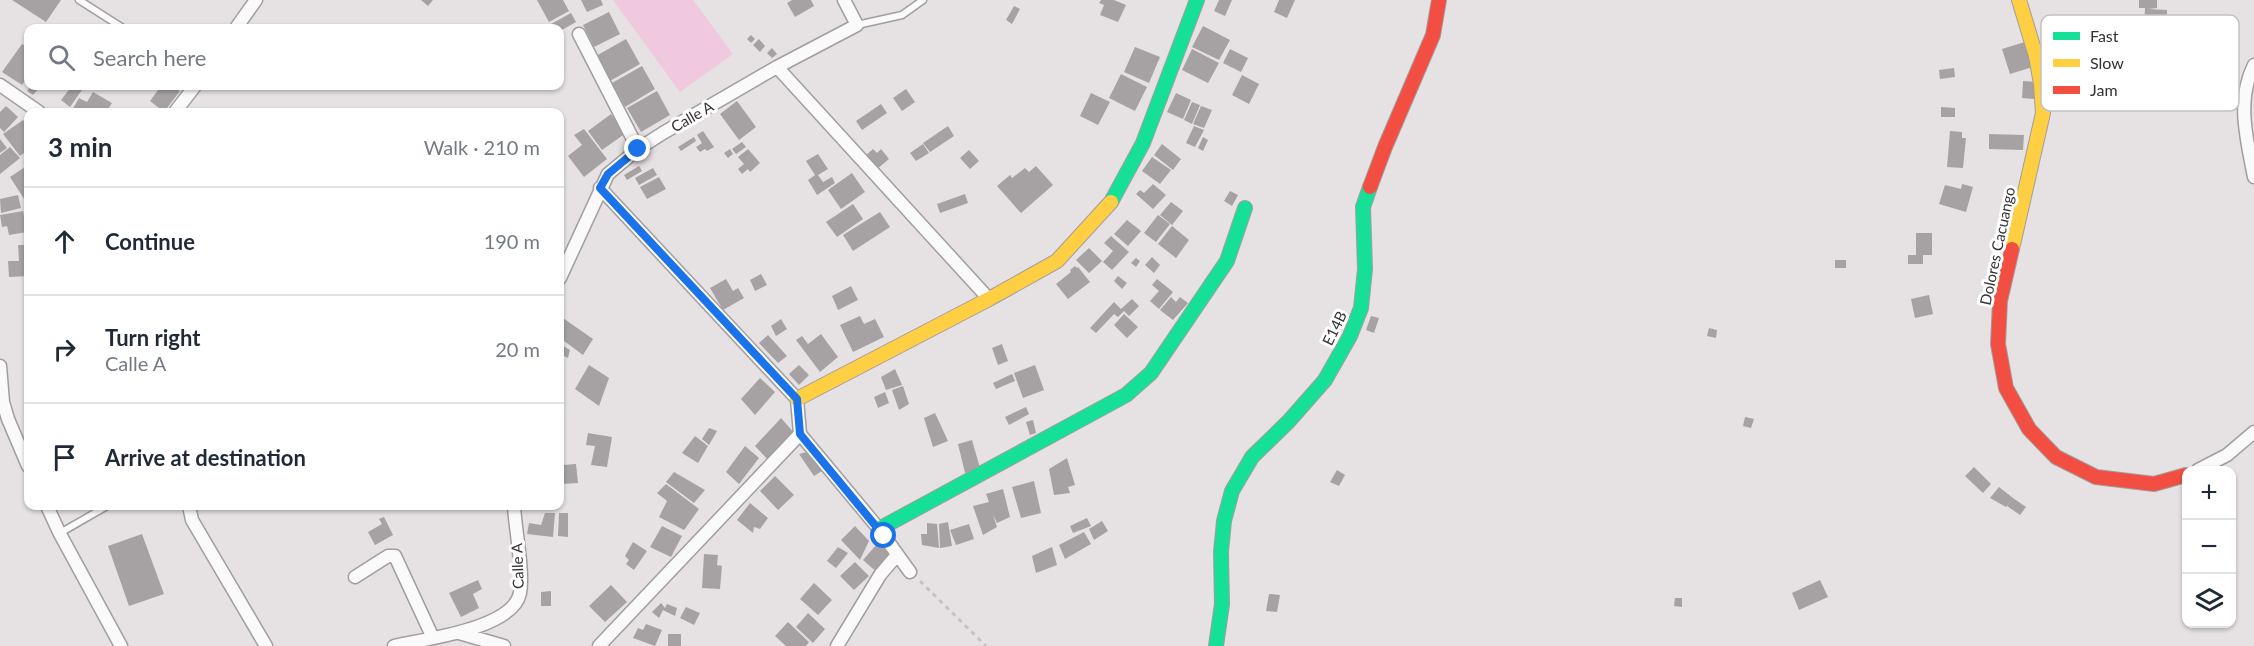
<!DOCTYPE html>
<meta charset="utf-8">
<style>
:root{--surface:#fff;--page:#f6f6f7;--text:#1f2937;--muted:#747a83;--line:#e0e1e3}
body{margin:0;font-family:Lato,sans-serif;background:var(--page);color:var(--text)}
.controls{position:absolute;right:18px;bottom:18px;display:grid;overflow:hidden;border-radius:12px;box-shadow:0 2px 4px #0004}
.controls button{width:54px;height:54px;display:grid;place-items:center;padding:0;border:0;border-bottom:2px solid var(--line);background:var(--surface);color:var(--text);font:30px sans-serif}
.stop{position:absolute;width:18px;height:18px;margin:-14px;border:4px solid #1a73e8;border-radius:50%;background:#fff}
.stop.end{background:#1a73e8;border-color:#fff;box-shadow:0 2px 6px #0008}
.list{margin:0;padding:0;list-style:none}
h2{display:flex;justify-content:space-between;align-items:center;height:78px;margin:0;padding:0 24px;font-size:26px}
h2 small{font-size:20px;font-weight:400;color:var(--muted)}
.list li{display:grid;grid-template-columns:39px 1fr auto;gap:18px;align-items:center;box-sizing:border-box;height:108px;padding:0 24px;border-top:2px solid var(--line)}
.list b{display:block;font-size:22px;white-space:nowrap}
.list p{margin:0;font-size:20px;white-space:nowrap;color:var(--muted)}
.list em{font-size:20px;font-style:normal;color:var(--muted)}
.icon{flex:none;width:33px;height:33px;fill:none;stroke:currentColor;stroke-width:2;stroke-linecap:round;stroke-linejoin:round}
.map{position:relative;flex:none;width:2254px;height:646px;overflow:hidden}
.search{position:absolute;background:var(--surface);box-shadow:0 2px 4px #0004;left:24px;top:24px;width:540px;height:66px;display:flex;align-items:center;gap:15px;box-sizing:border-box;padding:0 21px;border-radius:12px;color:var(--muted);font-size:22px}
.panel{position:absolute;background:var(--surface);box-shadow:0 2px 4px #0004;left:24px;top:108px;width:540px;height:402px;border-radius:12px}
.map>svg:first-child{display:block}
.green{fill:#f0c9de}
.building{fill:#a6a2a4}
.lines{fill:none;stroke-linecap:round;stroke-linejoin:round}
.lane-casing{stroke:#a29ea0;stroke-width:9}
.street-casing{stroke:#a29ea0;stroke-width:15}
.fast-casing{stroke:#a29ea0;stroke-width:16}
.slow-casing{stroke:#a29ea0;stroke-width:16}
.jam-casing{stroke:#a29ea0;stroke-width:16}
.path{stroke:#c4c4c4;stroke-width:3;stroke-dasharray:4.5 4.5;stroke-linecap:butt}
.lane{stroke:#fbfafb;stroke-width:6}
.street{stroke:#fbfafb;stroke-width:12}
.fast{stroke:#16e098;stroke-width:14}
.slow{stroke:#ffcf43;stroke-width:14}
.jam{stroke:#f24e42;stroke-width:14}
.route{stroke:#1a73e8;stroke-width:8}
.labels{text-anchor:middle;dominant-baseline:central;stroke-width:6;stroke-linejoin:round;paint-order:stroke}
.street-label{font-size:15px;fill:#343133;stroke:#fff}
.key{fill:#fff;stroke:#c2c1c2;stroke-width:1.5}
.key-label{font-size:16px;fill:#343133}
</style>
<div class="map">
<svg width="2254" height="646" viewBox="0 0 2254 646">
<rect width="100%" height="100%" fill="#e6e1e3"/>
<path class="green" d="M613 0H693L733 54 680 92Z"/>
<path class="building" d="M12 0H61L46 22Z
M421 0H433L428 6Z
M537 0H563L569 11 549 22Z
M581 0H601L603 5 587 12Z
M792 0H811L814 6 795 17 787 3Z
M1101 0H1114L1126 5 1118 22 1100 15 1104 5 1099 3Z
M1219 0H1232L1225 16 1214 11Z
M1279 0H1295L1287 18 1274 12Z
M2139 0H2157V8L2148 9 2167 10V34L2144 33 2145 8H2139Z
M1014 6 1020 9 1012 24 1006 20Z
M609 12 620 34 594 47 583 25Z
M571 13 576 22 560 31V28H553L551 24Z
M1203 26 1230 40 1219 60 1192 47Z
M751 35 755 39 751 43 747 39Z
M626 39 640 64 610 81 596 56Z
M759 39 765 46 760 52 753 45Z
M2028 41 2036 66 2010 74 2002 49Z
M22 44 28 48V76L22 85 2 72Z
M1135 47 1160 57 1149 83 1124 72Z
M772 48 777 54 772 58 767 53Z
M1192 49 1219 63 1208 83 1182 70Z
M1230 49 1248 58 1241 72 1223 63Z
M642 66 655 89 625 107 612 83Z
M1954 68 1955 77 1940 79 1939 70Z
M1121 74 1147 87 1135 111 1109 98Z
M1242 75 1259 84 1249 104 1232 95Z
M2023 81 2036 82 2035 99 2022 98Z
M31 86 38 89 33 95 27 91Z
M72 86 84 87 70 107 61 100Z
M161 86H172L180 91 164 112 150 101Z
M906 89 915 102 902 111 893 98Z
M657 91 670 115 641 132 627 108Z
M93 92 112 103 106 112H71L79 98 87 102Z
M1091 93 1110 102 1098 125 1080 116Z
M1176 93 1191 100 1183 119 1167 112Z
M737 101 756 127 739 140 720 114Z
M1192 102 1200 105 1192 124 1184 120Z
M881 104 887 113 862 130 856 121Z
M6 106 18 117 4 132 0 128V112Z
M1201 106 1212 110 1204 128 1193 124Z
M1941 107 1955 108V117H1941Z
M611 114 626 133 602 150 588 131Z
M23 120 28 127V150L20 156 3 134Z
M948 126 954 136 930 152 923 143Z
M1194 126 1204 130 1195 147 1186 143Z
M584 129 607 159 584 177 568 156 582 145 574 135Z
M703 131 714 147 707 151 705 149 700 152 696 147 702 143 697 135Z
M1950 131 1962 132V138H1966L1963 168 1947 167Z
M1989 134 2024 135 2023 150 1989 149Z
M694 137 696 141 681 151 678 147Z
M1203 137 1208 140 1203 151 1198 148Z
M0 139 7 148 0 153Z
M742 142 746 147 736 154 732 149Z
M923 144 929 153 916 161 910 153Z
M1162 144 1181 159 1173 170 1154 155Z
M10 147 20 158 0 174V155Z
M730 149 733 154 728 158 724 153Z
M748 149 760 163 750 172 748 169 742 174 738 169 744 164 738 157Z
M873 149 877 153 881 149 889 159 877 169 865 156Z
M969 150 979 161 970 169 960 158Z
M818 154 828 169 818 175 823 182 832 177 835 183 817 195 808 180 815 175 806 161Z
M1152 157 1171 170 1160 184 1142 171Z
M28 165V205L10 177Z
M639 166 642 171 627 180 624 175Z
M1036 166 1053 185 1021 213 997 186 1010 175 1012 178 1025 168 1029 172Z
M653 168 657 175 639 185 635 178Z
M852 173 865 192 841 209 828 190Z
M659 177 666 189 647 199 640 187Z
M1153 184 1166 195 1153 209 1136 194 1140 190 1144 193Z
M1962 184 1973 187 1966 212 1939 204 1945 185 1961 189Z
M1230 191 1238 195 1232 206 1224 201Z
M965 194 968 203 940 213 937 204Z
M18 195 21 208 1 213 0 199Z
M1171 202 1183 211 1172 225 1160 215Z
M853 204 863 219 837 237 826 222Z
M23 211 27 232 9 235 7 226 2 227 0 215Z
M880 212 890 227 853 251 843 235Z
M1158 215 1170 224 1156 242 1144 233Z
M1127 220 1141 231 1128 246 1114 234Z
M1172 226 1189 240 1176 258 1158 244Z
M1916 233H1932V255H1923V264H1908V255H1916Z
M1111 236 1129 252 1112 270 1103 262 1113 251 1104 243Z
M18 245H28V276L9 277 8 261H19Z
M1089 248 1102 261 1089 273 1076 260Z
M1152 257 1160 265 1154 273 1145 265Z
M1136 258 1140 261 1136 267 1131 263Z
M1835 260H1846V268H1835Z
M1075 266 1077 268 1078 267 1090 282 1068 299 1056 284 1071 272 1070 270Z
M761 274 767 285 755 291 750 280Z
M1118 276 1127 283 1122 289 1114 281Z
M726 279 733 291 738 288 744 298 723 310 710 288Z
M1157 279 1173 292 1159 309 1150 301 1159 291 1152 285Z
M1993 280 1994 286 1987 287V281Z
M851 286 858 300 838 310 832 296Z
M1929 295 1933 314 1915 318 1911 299Z
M1171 297 1176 302 1180 297 1188 303 1173 320 1160 310Z
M1132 299 1139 306 1129 316 1124 311 1118 317 1114 314 1096 333 1090 328 1114 302 1121 309Z
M1124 314 1138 327 1127 338 1114 325Z
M860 316 864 324 875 319 884 337 853 352 840 325Z
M1371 316 1379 318 1374 333 1366 330Z
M563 318 593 339 583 355 560 338V323Z
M781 319 787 329 776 336 771 326Z
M1709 328 1717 330 1716 338 1707 336Z
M821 334 838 357 820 372 796 340 802 336 808 344Z
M768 335 787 356 778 363 759 343Z
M560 344 570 350 568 358 560 354Z
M1002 344 1008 361 998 365 992 348Z
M589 365 609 378 599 406 575 389Z
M799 365 809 375 799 385 789 374Z
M1035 365 1044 390 1023 398 1014 373Z
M895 369 902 385 886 390 881 377Z
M1012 374 1015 381 996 389 993 383Z
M760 378 775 392 755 415 741 399Z
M903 386 909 404 899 410 892 390Z
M885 392 889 403 878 408 874 397Z
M1026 407 1029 414 1009 425 1005 417Z
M935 413 948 441 933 447 924 418Z
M1745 417 1754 419 1751 428 1743 426Z
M781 418 796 435 770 462 755 446Z
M1033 420 1036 433 1030 435 1026 422Z
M709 428 717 431 709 445 702 439Z
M588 433 612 437 607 467 591 465 595 446 586 445Z
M695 436 708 446 698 463 682 453Z
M972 440 980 468 965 473 958 444Z
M745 446 759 458 739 484 726 472Z
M811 451 825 469 814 476 799 454Z
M1067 458 1075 485 1068 487 1070 493 1054 495 1049 469Z
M576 464 578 483 561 484 563 465Z
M1974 467 1991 484 1983 493 1965 476Z
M1337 470 1345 475 1339 486 1330 482Z
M674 472 705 490 694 503 666 482Z
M775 476 794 495 778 510 760 491Z
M1034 481 1041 513 1021 518 1012 487Z
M666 484 699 509 684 530 659 517 667 501 657 493Z
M1999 487 2013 498 2006 507 1990 498Z
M1003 489 1010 517 997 523 993 515 997 527 983 535 973 506 989 502 986 494Z
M2013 498 2026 507 2020 515 2007 506Z
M750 503 768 518 760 529 754 527 753 533 737 520Z
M545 513H555L553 537 527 534 529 523 541 525Z
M559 513H568V537L558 536Z
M384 517 393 535 375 545 368 532 382 524 379 519Z
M1087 518 1091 526 1073 533 1070 526Z
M1102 521 1108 531 1094 540 1089 529Z
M948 522 952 546 940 548 939 524Z
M927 523 937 524 939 548 922 545 921 534H927Z
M969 524 974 539 956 545 950 530Z
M662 526 682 536 671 557 650 547Z
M855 526 869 541 860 560 841 540Z
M1084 532 1091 544 1065 559 1059 545Z
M142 534 164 594 129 606 108 546Z
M884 536 896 556 880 575 863 560Z
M633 542 647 551 634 570 626 564 629 560 625 556Z
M838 547 848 553 836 568 827 561Z
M1052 547 1057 565 1036 573 1032 556Z
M704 554 718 555 717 565 722 566 720 589 702 588Z
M855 562 869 576 854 590 840 576Z
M478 580 482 589 473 594 479 608 461 617 449 593Z
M1820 580 1828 597 1799 610 1792 593Z
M814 583 832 600 818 615 800 599Z
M611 585 627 602 605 622 589 606Z
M551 591V606H541V592Z
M1269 594 1280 595 1277 612 1266 611Z
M1675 598H1682V607L1674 606Z
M661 603 665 608 667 604 677 608 675 616 663 610 659 618 652 612Z
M686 607 700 613 694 625 680 618Z
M808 613 825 629 813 643 796 627Z
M788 622 809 642 806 646H786L775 636Z
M646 624 662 630 655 646 633 638 638 628 643 630Z
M668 634H681V646H668Z"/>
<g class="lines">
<g class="lane-casing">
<path id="lane" d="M79 0 123 28
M857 25 902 15 923 0
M60 533 107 506"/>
</g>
<g class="street-casing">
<path id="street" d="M236 28 256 0
M579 34 638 149
M2254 65C2236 101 2247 140 2254 177
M777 67 989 299
M0 85 39 112
M175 112 195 86
M600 188 797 399 800 434 879 529 910 572
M560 278 608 174 638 149 663 133 777 67 857 25 844 0
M0 366 3 402 8 419 28 466
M2198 470 2227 455 2254 432
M47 506 60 534 121 646
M189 506 192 520 266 646
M355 577 388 556H395L433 638
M459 633 504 646
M394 646C424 639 513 629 520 593 524 573 515 527 514 506
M599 646 800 434
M837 646 880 575 897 555"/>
</g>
<g class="fast-casing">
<path id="fast" d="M1111 202 1143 143 1197 0
M879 529 1126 395 1151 373 1227 261 1245 208
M1216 646 1222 604 1221 552 1224 521 1232 491 1252 457 1289 421 1325 380 1350 336 1361 308 1365 269 1363 207 1370 187"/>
</g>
<g class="slow-casing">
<path id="slow" d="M2012 249 2043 113 2041 84 2036 56 2019 0
M797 399 989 299 1057 261 1111 202"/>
</g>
<g class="jam-casing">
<path id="jam" d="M1370 187 1385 147 1433 35 1439 0
M2012 249 2000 301 1998 344 2006 388 2029 429 2056 457 2096 477 2154 484 2186 475"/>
</g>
<path class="path" d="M920 581 986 646"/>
<use href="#lane" class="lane"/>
<use href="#street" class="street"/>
<use href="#fast" class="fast"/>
<use href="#slow" class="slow"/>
<use href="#jam" class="jam"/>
</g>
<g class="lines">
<path class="route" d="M638 149 608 174 600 188 797 399 800 434 884 536"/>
</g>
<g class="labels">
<g class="street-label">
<text transform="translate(692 116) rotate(-30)">Calle A</text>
<text transform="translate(1997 246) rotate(-78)">Dolores Cacuango</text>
<text transform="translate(1334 328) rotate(-64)">E14B</text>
<text transform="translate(517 566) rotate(-92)">Calle A</text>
</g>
</g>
<rect x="2041" y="15" width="198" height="96" rx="9" class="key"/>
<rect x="2053" y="32" width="27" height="8" fill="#16e098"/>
<rect x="2053" y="59" width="27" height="8" fill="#ffcf43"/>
<rect x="2053" y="86" width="27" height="8" fill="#f24e42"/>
<g class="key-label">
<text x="2090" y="42">Fast</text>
<text x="2090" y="69">Slow</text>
<text x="2090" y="96">Jam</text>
</g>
</svg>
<div class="controls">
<button>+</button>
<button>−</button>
<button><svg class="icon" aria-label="layers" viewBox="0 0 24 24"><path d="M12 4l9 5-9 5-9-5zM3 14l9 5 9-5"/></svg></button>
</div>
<div class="stop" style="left:884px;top:536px"></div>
<div class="stop end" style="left:638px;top:149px"></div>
<div class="search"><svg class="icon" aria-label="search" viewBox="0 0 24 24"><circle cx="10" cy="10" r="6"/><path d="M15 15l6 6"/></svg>Search here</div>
<section class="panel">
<h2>3 min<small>Walk · 210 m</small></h2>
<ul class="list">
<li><svg class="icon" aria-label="ahead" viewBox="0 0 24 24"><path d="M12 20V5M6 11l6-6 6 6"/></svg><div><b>Continue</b></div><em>190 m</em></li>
<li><svg class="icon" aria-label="right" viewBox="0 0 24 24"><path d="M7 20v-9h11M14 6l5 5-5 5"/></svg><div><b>Turn right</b><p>Calle A</p></div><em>20 m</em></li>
<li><svg class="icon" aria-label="arrive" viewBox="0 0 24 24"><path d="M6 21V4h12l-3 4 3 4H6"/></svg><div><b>Arrive at destination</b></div></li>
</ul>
</section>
</div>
